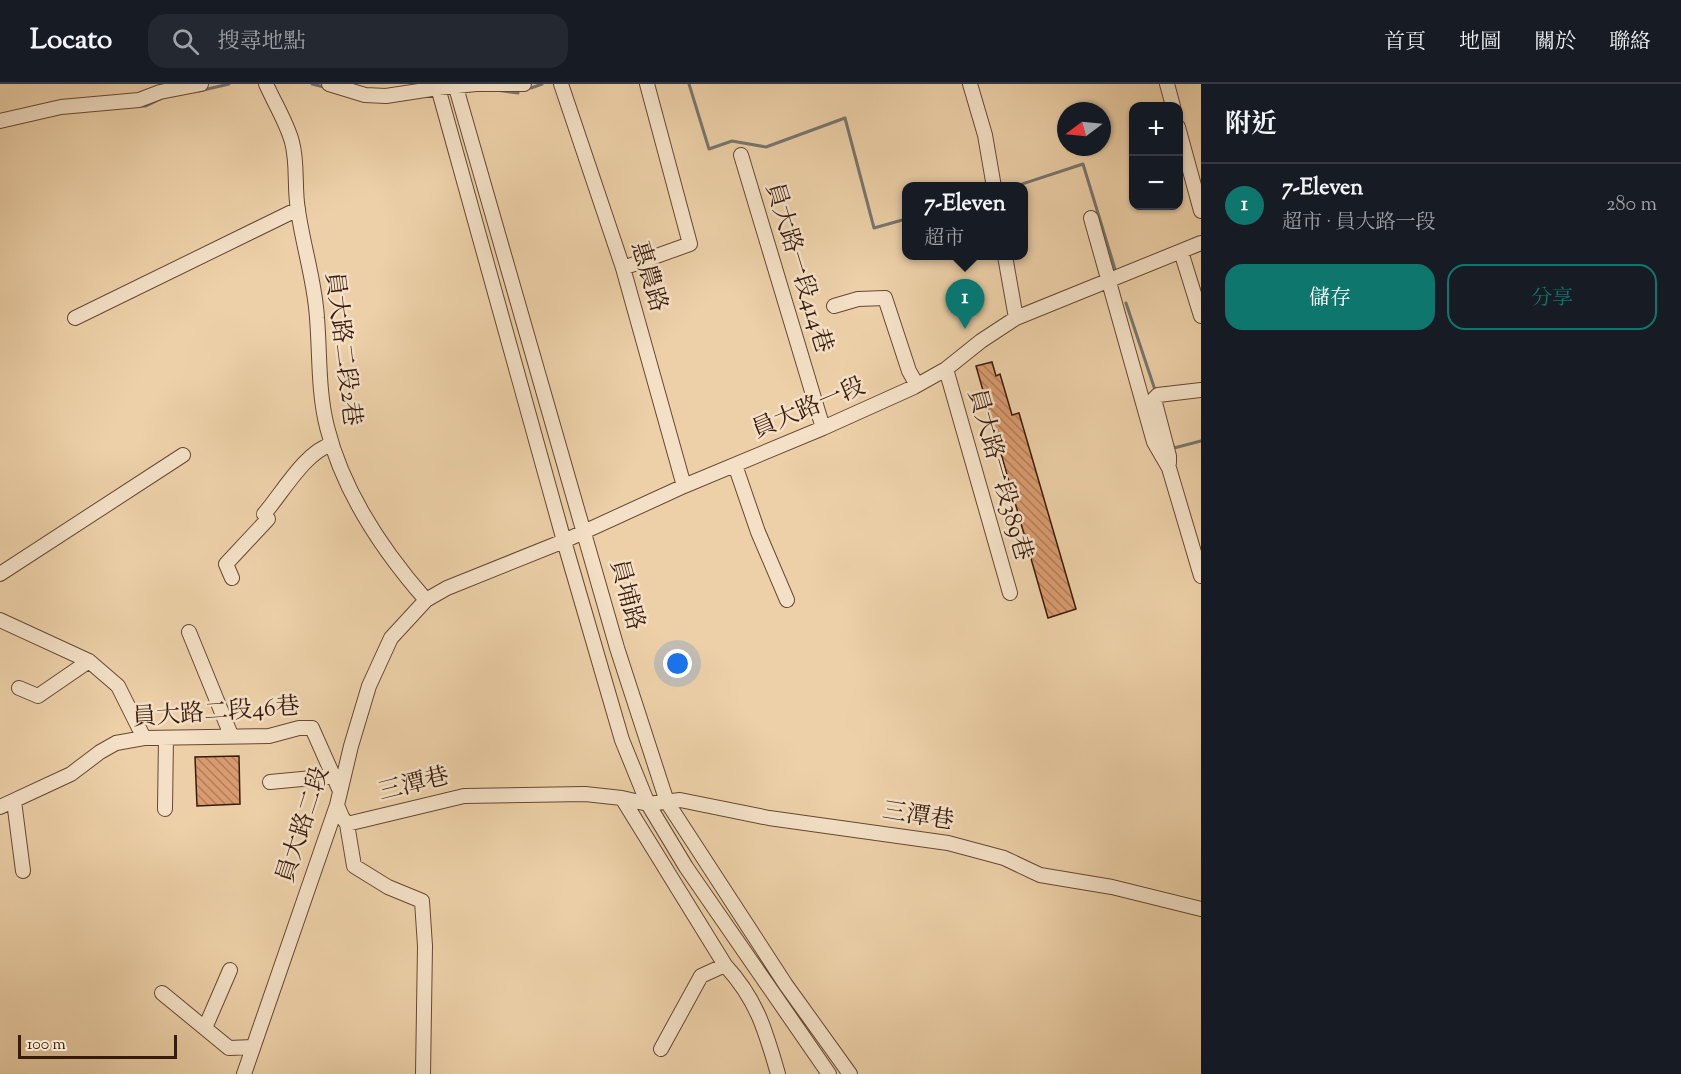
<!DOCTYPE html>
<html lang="zh-TW">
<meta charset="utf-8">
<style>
:root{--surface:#171b24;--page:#242831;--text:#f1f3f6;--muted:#9ea1a6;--line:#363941;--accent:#0f766e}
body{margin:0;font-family:"Sorts Mill Goudy","Noto Serif TC",serif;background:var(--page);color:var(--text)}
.controls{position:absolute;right:18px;top:18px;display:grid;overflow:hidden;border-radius:12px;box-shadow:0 2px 4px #0004}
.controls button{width:54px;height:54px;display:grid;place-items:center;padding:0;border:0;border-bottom:2px solid var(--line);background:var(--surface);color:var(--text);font:30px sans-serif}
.compass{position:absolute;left:1057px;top:18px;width:54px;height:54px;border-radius:50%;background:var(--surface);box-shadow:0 2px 4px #0004;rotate:254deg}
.scale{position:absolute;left:18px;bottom:15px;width:159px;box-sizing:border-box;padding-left:6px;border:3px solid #391a0c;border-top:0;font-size:16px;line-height:21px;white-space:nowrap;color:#391a0c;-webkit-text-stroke:4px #f3e0c6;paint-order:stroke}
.you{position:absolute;left:678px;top:580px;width:21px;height:21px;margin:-15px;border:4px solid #fff;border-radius:50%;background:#1a73e8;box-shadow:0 0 0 9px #1a73e833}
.badge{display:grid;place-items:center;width:39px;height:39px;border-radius:50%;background:var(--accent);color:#fff;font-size:20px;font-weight:700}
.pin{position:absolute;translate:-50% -50px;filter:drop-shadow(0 2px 3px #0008)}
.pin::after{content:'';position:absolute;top:32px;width:21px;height:18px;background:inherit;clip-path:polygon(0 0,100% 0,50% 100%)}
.popup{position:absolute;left:902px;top:98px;width:126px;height:78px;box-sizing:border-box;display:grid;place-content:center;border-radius:12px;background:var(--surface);filter:drop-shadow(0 2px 4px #0005);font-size:20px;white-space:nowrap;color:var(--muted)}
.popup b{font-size:22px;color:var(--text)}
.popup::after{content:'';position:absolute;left:50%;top:100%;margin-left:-12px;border:12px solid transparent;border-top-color:var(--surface)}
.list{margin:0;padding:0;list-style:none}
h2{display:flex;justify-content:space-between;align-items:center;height:78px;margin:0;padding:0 24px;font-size:26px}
h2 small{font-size:20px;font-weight:400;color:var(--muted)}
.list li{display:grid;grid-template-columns:39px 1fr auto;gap:18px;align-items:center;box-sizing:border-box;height:84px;padding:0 24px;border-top:2px solid var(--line)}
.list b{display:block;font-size:22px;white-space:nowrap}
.list p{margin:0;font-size:20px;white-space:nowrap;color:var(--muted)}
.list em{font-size:20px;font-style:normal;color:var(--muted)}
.actions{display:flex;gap:12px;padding:18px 24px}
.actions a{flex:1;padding:14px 0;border:2px solid var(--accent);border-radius:18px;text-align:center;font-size:21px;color:var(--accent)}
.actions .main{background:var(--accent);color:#fff}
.icon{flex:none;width:33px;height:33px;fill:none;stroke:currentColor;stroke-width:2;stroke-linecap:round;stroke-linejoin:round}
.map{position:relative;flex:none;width:1201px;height:990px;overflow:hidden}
header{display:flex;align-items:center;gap:36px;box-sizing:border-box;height:84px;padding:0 30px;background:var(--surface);border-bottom:2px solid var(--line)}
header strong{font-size:28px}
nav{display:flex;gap:33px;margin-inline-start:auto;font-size:21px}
.search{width:420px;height:54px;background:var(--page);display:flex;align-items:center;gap:15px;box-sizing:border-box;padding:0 21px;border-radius:18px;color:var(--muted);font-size:22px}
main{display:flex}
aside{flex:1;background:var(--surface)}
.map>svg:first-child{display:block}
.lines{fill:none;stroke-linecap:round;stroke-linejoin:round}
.stream{stroke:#767670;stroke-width:3}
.building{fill:url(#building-back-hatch);stroke:#391a0c;stroke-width:1.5}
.minor-casing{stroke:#664833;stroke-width:16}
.minor{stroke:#f3e0c6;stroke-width:14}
.labels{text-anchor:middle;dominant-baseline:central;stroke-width:5;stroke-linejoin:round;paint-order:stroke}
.street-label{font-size:24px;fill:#391a0c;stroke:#f3e0c6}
</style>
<header>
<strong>Locato</strong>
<div class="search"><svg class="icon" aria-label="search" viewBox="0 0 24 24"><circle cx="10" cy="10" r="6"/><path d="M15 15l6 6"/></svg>搜尋地點</div>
<nav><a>首頁</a><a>地圖</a><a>關於</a><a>聯絡</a></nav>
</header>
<main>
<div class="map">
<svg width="1201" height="990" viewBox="0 0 1201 990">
<defs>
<pattern id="building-back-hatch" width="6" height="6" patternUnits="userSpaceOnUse" patternTransform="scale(1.5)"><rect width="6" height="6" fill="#d99b6f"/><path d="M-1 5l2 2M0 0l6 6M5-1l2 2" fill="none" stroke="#b17e5a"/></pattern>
</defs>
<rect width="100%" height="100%" fill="#edd0a8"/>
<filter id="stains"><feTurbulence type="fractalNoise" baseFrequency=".00333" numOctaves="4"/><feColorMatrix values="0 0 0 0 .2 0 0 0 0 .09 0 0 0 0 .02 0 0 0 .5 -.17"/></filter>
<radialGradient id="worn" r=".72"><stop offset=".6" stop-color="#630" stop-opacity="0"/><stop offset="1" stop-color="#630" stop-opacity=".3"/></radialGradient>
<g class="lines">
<path class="stream" d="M312 0 324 3
M689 0 709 65 732 57 766 63 845 34 874 144 906 135
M531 4 542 0
M496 6 518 9
M199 7 229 0
M138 22H146L160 15
M1013 103 1083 80 1115 185
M1126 219 1156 309
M1173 361 1174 364 1201 357"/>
</g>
<path class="building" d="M992 278 996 292 1000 290 1012 331 1019 329 1076 525 1048 534 976 282Z
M239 672 240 720 197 722 195 673Z"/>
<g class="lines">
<g class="minor-casing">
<path id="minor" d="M266 0C274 18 287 39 292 58 298 80 294 104 298 126 303 162 315 198 317 234 320 271 318 307 327 343 343 408 383 467 426 516
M329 0 365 11 386 12 438 4 476 0H524
M437 0 564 457 622 656 648 720 686 783 829 990
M455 0 617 564 667 718 786 901 850 990
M561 0 623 184 684 402
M970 0 985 51 994 103
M1167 0 1173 22
M0 37 61 23 139 16 160 8 201 0
M1178 43 1201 127
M741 71 823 344
M1091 134 1154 358 1169 384 1201 492
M1005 172 1016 234
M1183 174 1201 232
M623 184 690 160 647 0
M834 222 858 215 885 214 909 287 917 301
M75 234 298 125
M946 285 1010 509
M1169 379V372L1154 315 1158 311 1201 306
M735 381 758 448 787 516
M0 490 183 371
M232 494 226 480 268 435 264 430C283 408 305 368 332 360
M0 536 89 577 118 602 144 654
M189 548 231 651
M19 604 38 612 89 577
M270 698 334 692
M622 714 725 881C757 916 765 945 778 990
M14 717 23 787
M337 721 342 733 347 740 464 712 585 710 622 714 648 720 680 716 769 734 948 759 1004 774 1040 791 1112 803 1201 825
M0 723 71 690 100 668 116 659 144 654 269 652 299 644H312L340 707
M165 725 166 654
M347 740 354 782 388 803 422 817 425 862 423 990
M162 909 229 964 253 963
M205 944 230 886
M661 965 701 892 725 881
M244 990 337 721 351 662 369 602 391 554 426 516 447 504 564 457 684 402 823 344 914 303 946 285 981 257 1016 234 1201 159"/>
</g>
<use href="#minor" class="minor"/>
</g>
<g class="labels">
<g class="street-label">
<text transform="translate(798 184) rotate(73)">員大路一段414巷</text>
<text transform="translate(648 193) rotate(73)">惠農路</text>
<text transform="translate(342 265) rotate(83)">員大路二段2巷</text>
<text transform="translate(809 325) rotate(-23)">員大路一段</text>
<text transform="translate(999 391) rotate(74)">員大路一段389巷</text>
<text transform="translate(626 511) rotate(75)">員埔路</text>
<text transform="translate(216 629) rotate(-4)">員大路二段46巷</text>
<text transform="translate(414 701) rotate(-14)">三潭巷</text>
<text transform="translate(918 733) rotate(9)">三潭巷</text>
<text transform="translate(304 741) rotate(-72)">員大路二段</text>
</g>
</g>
<rect width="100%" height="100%" filter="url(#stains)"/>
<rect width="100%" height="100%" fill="url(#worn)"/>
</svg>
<div class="controls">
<button>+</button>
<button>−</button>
</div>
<svg class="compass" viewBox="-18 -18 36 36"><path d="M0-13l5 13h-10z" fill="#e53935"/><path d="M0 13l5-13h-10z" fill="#9ea1a6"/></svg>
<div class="scale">100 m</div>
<div class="you"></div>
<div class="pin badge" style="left:965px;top:245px">1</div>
<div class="popup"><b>7-Eleven</b>超市</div>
</div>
<aside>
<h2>附近<small></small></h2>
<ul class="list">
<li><span class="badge">1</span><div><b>7-Eleven</b><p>超市 · 員大路一段</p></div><em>280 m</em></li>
</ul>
<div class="actions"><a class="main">儲存</a><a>分享</a></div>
</aside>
</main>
